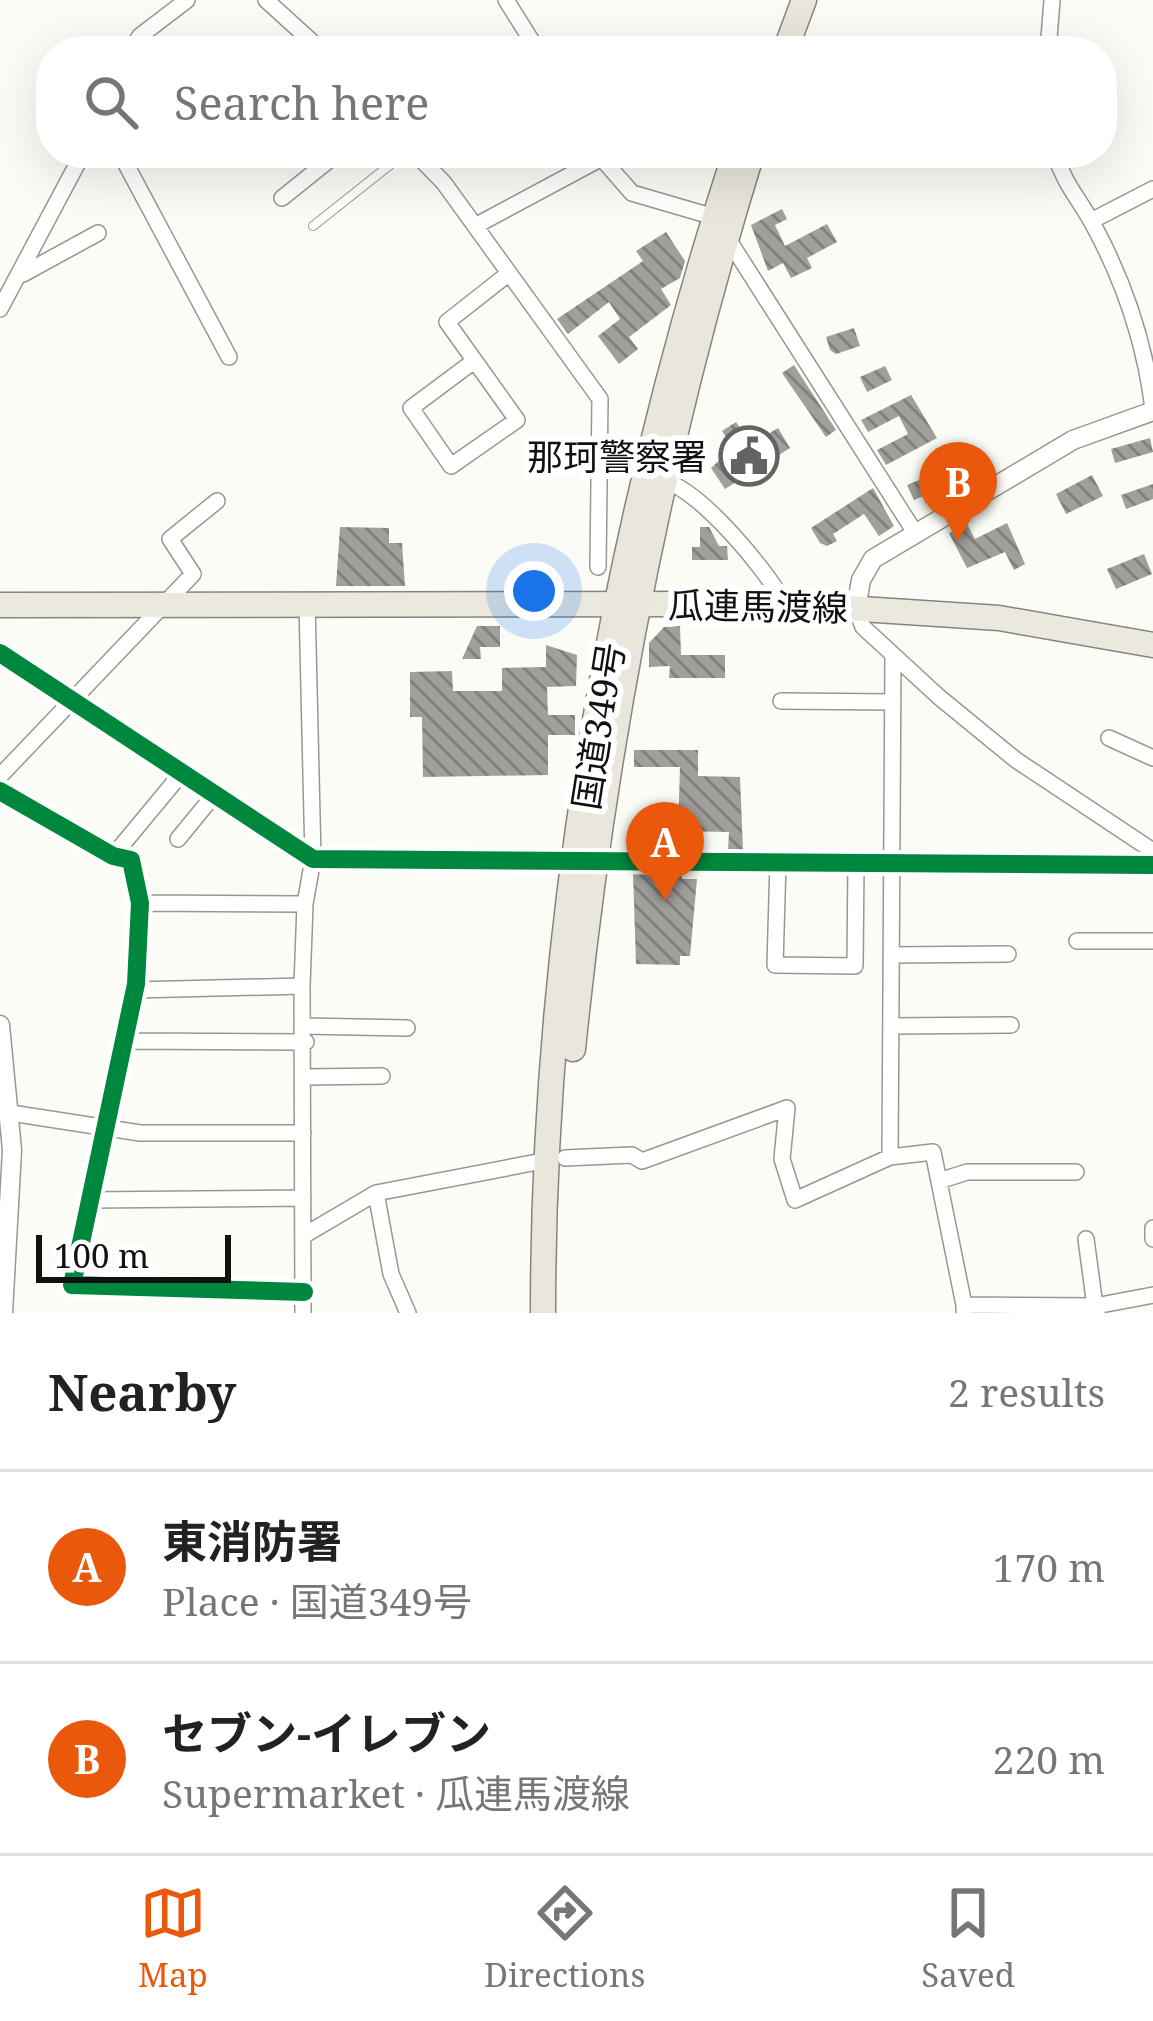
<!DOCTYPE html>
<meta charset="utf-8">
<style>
:root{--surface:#fff;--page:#f2f2f2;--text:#222;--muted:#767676;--line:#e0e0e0;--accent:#ea580c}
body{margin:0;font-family:"Noto Serif","Noto Sans JP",serif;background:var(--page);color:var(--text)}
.scale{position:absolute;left:36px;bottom:30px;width:195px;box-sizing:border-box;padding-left:12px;border:6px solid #111;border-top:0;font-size:33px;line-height:42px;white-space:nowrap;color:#111;-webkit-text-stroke:9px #fff;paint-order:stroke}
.you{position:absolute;left:534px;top:591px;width:42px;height:42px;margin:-30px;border:9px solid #fff;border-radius:50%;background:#1a73e8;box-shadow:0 0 0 18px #1a73e833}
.badge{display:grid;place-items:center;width:78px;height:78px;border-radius:50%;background:var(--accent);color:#fff;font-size:39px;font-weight:700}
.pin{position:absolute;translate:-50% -99px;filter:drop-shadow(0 3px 6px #0008)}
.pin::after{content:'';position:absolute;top:63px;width:42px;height:36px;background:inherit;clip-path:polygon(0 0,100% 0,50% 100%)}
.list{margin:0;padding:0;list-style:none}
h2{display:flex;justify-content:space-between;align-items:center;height:156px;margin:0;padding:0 48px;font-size:51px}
h2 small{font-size:39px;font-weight:400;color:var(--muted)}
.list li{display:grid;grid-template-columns:78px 1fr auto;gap:36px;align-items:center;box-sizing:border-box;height:192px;padding:0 48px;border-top:3px solid var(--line)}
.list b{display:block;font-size:45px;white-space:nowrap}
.list p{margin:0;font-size:39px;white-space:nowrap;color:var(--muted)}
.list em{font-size:39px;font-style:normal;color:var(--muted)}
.icon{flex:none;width:66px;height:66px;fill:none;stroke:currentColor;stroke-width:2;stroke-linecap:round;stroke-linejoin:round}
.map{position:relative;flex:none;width:1153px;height:1313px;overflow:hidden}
.search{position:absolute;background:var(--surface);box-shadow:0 12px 48px #0002;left:36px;right:36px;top:36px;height:132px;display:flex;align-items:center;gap:30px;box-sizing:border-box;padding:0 42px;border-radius:48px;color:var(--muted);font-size:45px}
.sheet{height:540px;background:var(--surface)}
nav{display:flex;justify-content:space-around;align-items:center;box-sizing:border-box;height:168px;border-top:3px solid var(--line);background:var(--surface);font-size:33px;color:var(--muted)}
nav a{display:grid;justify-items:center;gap:6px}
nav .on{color:var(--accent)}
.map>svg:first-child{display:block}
.building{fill:url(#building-back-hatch)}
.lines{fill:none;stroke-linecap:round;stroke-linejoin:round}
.service-casing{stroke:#979795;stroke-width:10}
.minor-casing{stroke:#979795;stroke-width:18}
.tertiary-casing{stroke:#979795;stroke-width:21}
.primary-casing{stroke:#848482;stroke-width:27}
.trunk-casing{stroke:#848482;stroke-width:27}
.service{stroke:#fffffe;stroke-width:8}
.minor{stroke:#fffffe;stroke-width:15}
.tertiary{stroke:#fffffe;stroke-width:18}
.primary{stroke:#ebe9dd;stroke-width:24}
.trunk{stroke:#eae6db;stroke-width:24}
.cycleway-casing{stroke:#fff;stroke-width:26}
.cycleway{stroke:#00873e;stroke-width:18}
.labels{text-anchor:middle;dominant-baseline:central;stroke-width:12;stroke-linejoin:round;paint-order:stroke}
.poi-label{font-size:36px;fill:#111;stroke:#fff;text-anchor:end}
.street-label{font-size:36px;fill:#111;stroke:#fff}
</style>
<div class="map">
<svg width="1153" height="1313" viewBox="0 0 1153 1313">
<defs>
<pattern id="building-back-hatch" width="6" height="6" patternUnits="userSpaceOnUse" patternTransform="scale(3)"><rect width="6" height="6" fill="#a09f9c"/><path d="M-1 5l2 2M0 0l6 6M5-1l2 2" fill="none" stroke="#81807e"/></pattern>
</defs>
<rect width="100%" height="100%" fill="#fcfcf7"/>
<path class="building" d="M782 209 787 219 775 225 785 246 827 224 837 242 807 258 812 268 791 278 783 263 768 271 751 225Z
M666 232 685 261 680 278 661 289 671 305 629 337 638 349 619 364 598 336 620 319 609 302 568 334 557 319 643 261 636 251Z
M854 328 860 346 836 354 830 350 826 337Z
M794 365 836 430 826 437 782 373Z
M885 366 892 380 867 392 860 377Z
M911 395 937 438 886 465 877 450 908 434 899 416 868 432 861 420Z
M736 422 751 444 778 428 790 448 725 489 711 468 733 447 722 431Z
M1150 438 1153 452 1115 463 1111 449Z
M936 473 943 488 914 500 907 485Z
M1092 475 1103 496 1066 514 1056 494Z
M1153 484V499L1126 509 1121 495Z
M873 488 894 526 879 536 864 514 833 534 837 541 827 546 820 543 811 528Z
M1007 523 1025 564 1014 570 1005 552 967 568 949 533 967 524 975 539Z
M340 527 389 528V543H402L405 586H336Z
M700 527H709L719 546H727L728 560H692V547H700Z
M1144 554 1152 574 1116 589 1107 569Z
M477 626H500V647H480L481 659H462Z
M680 626 681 655H725V678H669L670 666 649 667V643L664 627Z
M546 645 577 655 576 686 547 687 548 715H575V735H548V775L423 777 422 717H410V672L452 671 453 691H502V668L546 667Z
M634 750H698V776L740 777 743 850H728L729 832 678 831 680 767H634Z
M633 873 682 874V879H697L690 956H680V965L636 964Z"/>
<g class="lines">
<g class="service-casing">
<path id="service" d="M313 226 405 153"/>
</g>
<g class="minor-casing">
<path id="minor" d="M266 0 322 51
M506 0 538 51
M130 51 140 36 187 0
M1048 51 1052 0
M120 153 229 357
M415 153 444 183 600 399 598 567
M597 153 632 193 714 217 914 531
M1055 153C1063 183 1081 201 1095 228 1126 286 1145 343 1153 409
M282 198 338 153
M1091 221 1153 189
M475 226 600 159
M23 274 98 233
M0 309 83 153
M474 361 411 408 451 466 517 420 447 322 508 274
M663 480C702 492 765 568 785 604
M856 608 863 627 939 697 1016 760 1153 851
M0 653 313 859 1153 865
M781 701 893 702
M1109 738 1153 758
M0 776 193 574 170 539 217 501
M0 791 113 856 131 860 140 903 136 984 72 1285 304 1292
M178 839 214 795
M113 856 181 774
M778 862 775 965 855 966 856 862
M140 903 305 904
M1077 941H1153
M891 955 1008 954
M135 990 302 986
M305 1026 407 1028
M891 1026 1011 1025
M124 1041 306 1042
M305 1077 382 1076
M11 1113 140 1133H303
M890 1157 893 655
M565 1158 632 1155 642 1161 787 1108 782 1159 795 1200 890 1157 933 1152 964 1305
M939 1181 967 1172H1076
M376 1193 391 1274 408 1313
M89 1200 303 1198
M1153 1228V1239
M303 1236 376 1193 548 1160
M964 1310V1305L1095 1306 1086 1239
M303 1313 302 986 305 904 313 859 307 603
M1097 1313 1095 1306 1153 1295"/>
</g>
<g class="tertiary-casing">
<path id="tertiary" d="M856 608 861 580 873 559 1073 440 1153 411
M0 1025 12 1150 3 1313"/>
</g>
<g class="primary-casing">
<path id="primary" d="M0 605 785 604 999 618 1153 645"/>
</g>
<g class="trunk-casing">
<path id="trunk" d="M785 51 804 0
M573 1049C604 744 661 446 752 153
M543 1313C543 922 615 524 735 153"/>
</g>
<use href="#service" class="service"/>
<use href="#minor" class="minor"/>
<use href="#tertiary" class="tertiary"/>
<use href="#primary" class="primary"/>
<use href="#trunk" class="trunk"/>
<g class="cycleway-casing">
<path id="cycleway" d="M0 653 313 859 1153 865
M0 791 113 856 131 860 140 903 136 984 72 1285 304 1292"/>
</g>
<use href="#cycleway" class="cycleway"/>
</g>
<defs>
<g id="civic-ring" transform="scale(3)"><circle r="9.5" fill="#fff" stroke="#636362" stroke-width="1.5"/><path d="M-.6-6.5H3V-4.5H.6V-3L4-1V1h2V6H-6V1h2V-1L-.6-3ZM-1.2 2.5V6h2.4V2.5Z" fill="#636362"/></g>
</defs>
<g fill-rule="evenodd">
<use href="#civic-ring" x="749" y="456"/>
</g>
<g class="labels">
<g class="poi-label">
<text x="707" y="456">那珂警察署</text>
</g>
<g class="street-label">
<text transform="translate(758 606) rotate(1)">瓜連馬渡線</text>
<text transform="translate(598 726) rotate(-81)">国道349号</text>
</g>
</g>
</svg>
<div class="scale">100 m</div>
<div class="you"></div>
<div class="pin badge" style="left:665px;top:901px">A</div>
<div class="pin badge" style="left:958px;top:541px">B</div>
<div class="search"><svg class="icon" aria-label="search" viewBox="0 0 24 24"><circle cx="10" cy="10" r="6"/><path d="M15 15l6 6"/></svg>Search here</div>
</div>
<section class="sheet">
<h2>Nearby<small>2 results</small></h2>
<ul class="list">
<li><span class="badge">A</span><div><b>東消防署</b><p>Place · 国道349号</p></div><em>170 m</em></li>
<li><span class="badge">B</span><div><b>セブン-イレブン</b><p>Supermarket · 瓜連馬渡線</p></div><em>220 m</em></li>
</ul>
</section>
<nav>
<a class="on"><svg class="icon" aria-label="map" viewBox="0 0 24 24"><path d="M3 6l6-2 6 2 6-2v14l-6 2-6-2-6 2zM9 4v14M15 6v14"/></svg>Map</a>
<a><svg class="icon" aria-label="directions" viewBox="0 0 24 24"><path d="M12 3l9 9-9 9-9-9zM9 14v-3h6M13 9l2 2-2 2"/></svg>Directions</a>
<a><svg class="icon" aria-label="saved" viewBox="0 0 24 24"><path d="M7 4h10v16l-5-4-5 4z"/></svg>Saved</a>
</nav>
